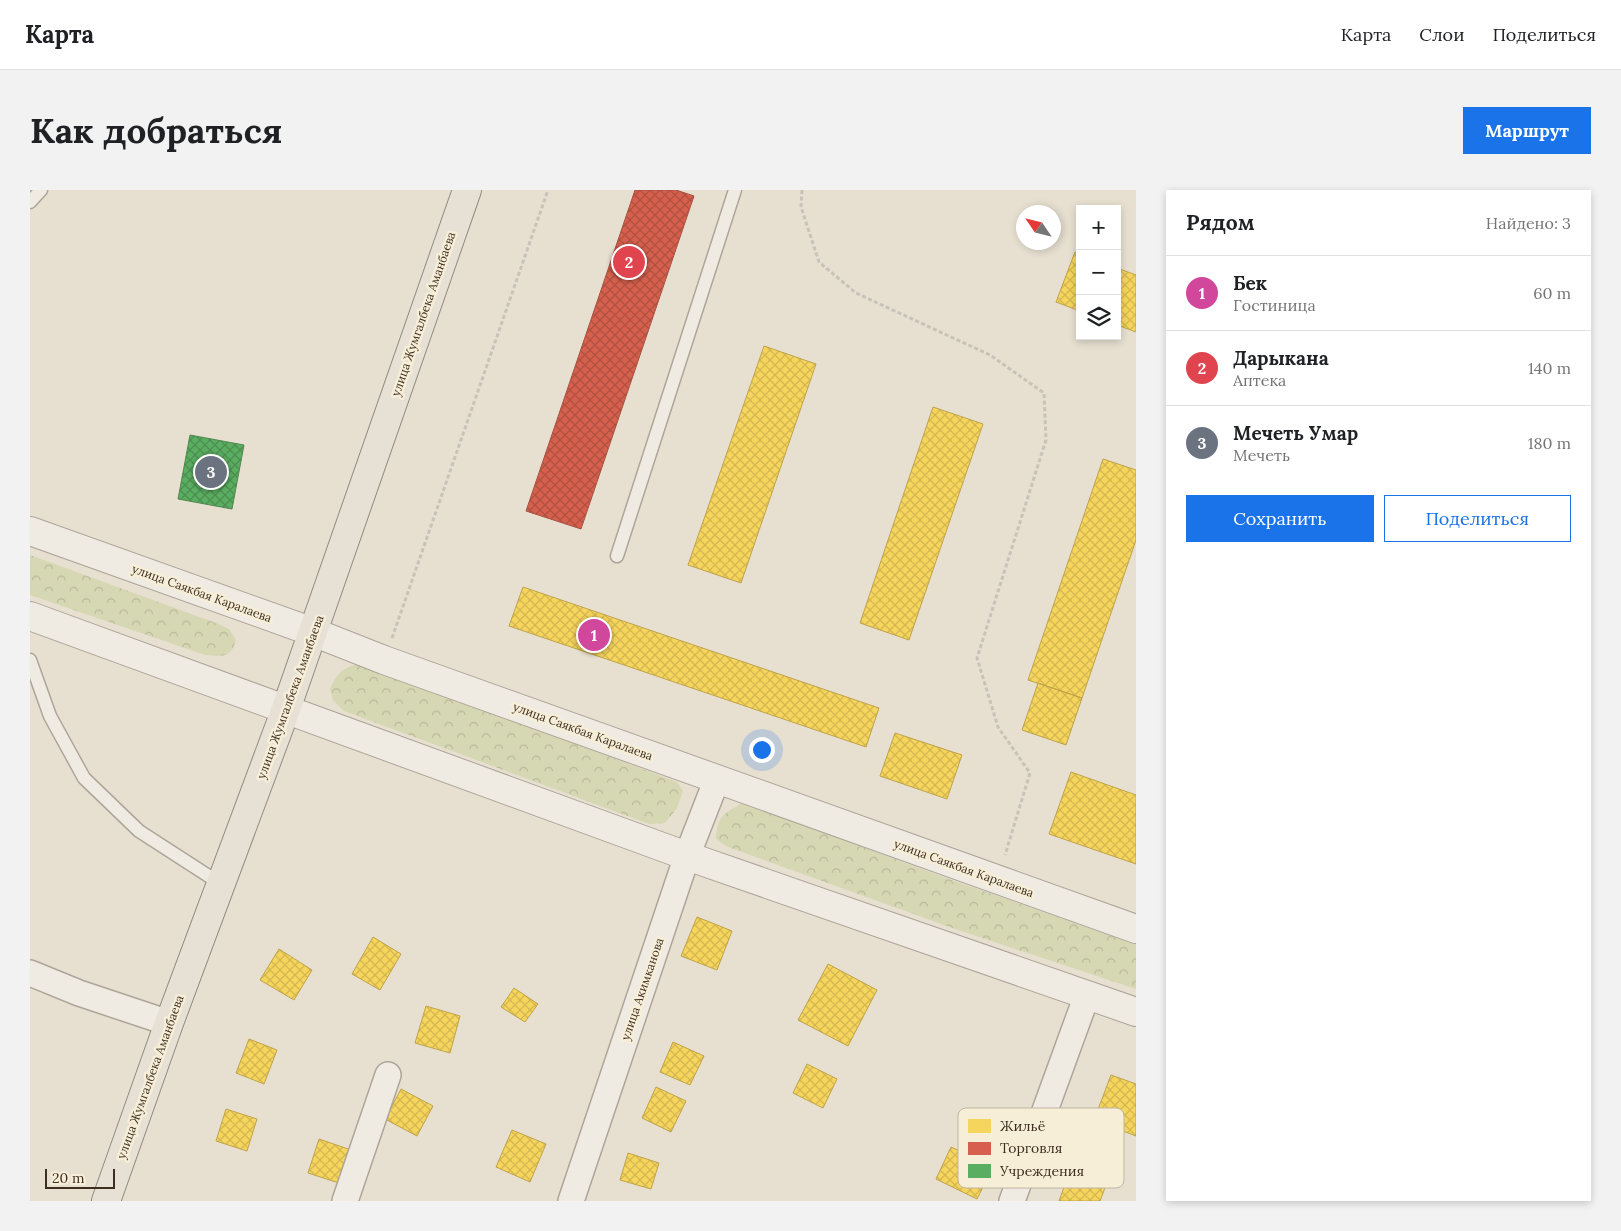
<!DOCTYPE html>
<html lang="ru">
<meta charset="utf-8">
<style>
:root{--surface:#fff;--page:#f2f2f2;--text:#202124;--muted:#757577;--line:#e0e0e0;--accent:#1a73e8}
body{margin:0;font-family:Lora,serif;background:var(--page);color:var(--text)}
.controls{position:absolute;right:15px;top:15px;display:grid;overflow:hidden;border-radius:0px;box-shadow:0 2px 8px #0003}
.controls button{width:45px;height:45px;display:grid;place-items:center;padding:0;border:0;border-bottom:1px solid var(--line);background:var(--surface);color:var(--text);font:25px sans-serif}
.compass{position:absolute;left:986px;top:15px;width:45px;height:45px;border-radius:50%;background:var(--surface);box-shadow:0 2px 8px #0003;rotate:305deg}
.scale{position:absolute;left:15px;bottom:12px;width:70px;box-sizing:border-box;padding-left:5px;border:2px solid #3d2e20;border-top:0;font-size:14px;line-height:18px;white-space:nowrap;color:#3d2e20;-webkit-text-stroke:4px #f7eed8;paint-order:stroke}
.you{position:absolute;left:731px;top:559px;width:18px;height:18px;margin:-12px;border:4px solid #fff;border-radius:50%;background:#1a73e8;box-shadow:0 0 0 8px #1a73e833}
.badge{display:grid;place-items:center;width:32px;height:32px;border-radius:50%;background:var(--accent);color:#fff;font-size:16px;font-weight:700}
.pin{position:absolute;translate:-50% -50%;border:2px solid #fff;box-shadow:0 1px 5px #0006}
.list{margin:0;padding:0;list-style:none}
h2{display:flex;justify-content:space-between;align-items:center;height:65px;margin:0;padding:0 20px;font-size:21px}
h2 small{font-size:16px;font-weight:400;color:var(--muted)}
.list li{display:grid;grid-template-columns:32px 1fr auto;gap:15px;align-items:center;box-sizing:border-box;height:75px;padding:0 20px;border-top:1px solid var(--line)}
.list b{display:block;font-size:19px;white-space:nowrap}
.list p{margin:0;font-size:16px;white-space:nowrap;color:var(--muted)}
.list em{font-size:16px;font-style:normal;color:var(--muted)}
.actions{display:flex;gap:10px;padding:15px 20px}
.actions a{flex:1;padding:11px 0;border:1px solid var(--accent);border-radius:0px;text-align:center;font-size:18px;color:var(--accent)}
.actions .main{background:var(--accent);color:#fff}
.icon{flex:none;width:28px;height:28px;fill:none;stroke:currentColor;stroke-width:2;stroke-linecap:round;stroke-linejoin:round}
.map{position:relative;flex:none;width:1106px;height:1011px;overflow:hidden;border-radius:0px}
header{display:flex;align-items:center;gap:30px;box-sizing:border-box;height:70px;padding:0 25px;background:var(--surface);border-bottom:1px solid var(--line)}
header strong{font-size:24px}
nav{display:flex;gap:28px;margin-inline-start:auto;font-size:18px}
.intro{display:flex;align-items:center;justify-content:space-between;box-sizing:border-box;height:120px;padding:0 30px}
h1{margin:0;font-size:35px}
.button{padding:12px 22px;border-radius:0px;background:var(--accent);color:#fff;font-size:18px;font-weight:700}
main{display:flex;gap:30px;padding:0 30px}
aside{flex:1;background:var(--surface);border-radius:0px;box-shadow:0 2px 8px #0003}
.map>svg:first-child{display:block}
.forest{fill:url(#forest-crowns)}
.homes{fill:url(#homes-cross-hatch);stroke:#bea34a}
.shops{fill:url(#shops-cross-hatch);stroke:#a85140}
.public{fill:url(#public-cross-hatch);stroke:#51884e}
.lines{fill:none;stroke-linecap:round;stroke-linejoin:round}
.service-casing{stroke:#ada599;stroke-width:15}
.minor-casing{stroke:#ada599;stroke-width:28}
.tertiary-casing{stroke:#ada599;stroke-width:30}
.primary-casing{stroke:#928b80;stroke-width:30}
.path{stroke:#c8c2b9;stroke-width:3;stroke-dasharray:4 2.5;stroke-linecap:butt}
.service{stroke:#efebe3;stroke-width:12}
.minor{stroke:#efebe3;stroke-width:25}
.tertiary{stroke:#efebe3;stroke-width:28}
.primary{stroke:#e6e1d4;stroke-width:28}
.labels{text-anchor:middle;dominant-baseline:central;stroke-width:5;stroke-linejoin:round;paint-order:stroke}
.street-label{font-size:12px;fill:#3d2e20;stroke:#f7eed8}
.key{fill:#f7eed8;stroke:#bfb4a1;stroke-width:1}
.key-label{font-size:14px;fill:#3d2e20}
</style>
<header>
<strong>Карта</strong>
<nav><a>Карта</a><a>Слои</a><a>Поделиться</a></nav>
</header>
<div class="intro"><h1>Как добраться</h1><a class="button">Маршрут</a></div>
<main>
<div class="map">
<svg width="1106" height="1011" viewBox="0 0 1106 1011">
<defs>
<pattern id="forest-crowns" width="20" height="18" patternUnits="userSpaceOnUse" patternTransform="scale(1.25)"><rect width="20" height="18" fill="#d6d7b3"/><path d="M2 6a3 3 0 1 1 6 0M12 15a3 3 0 1 1 6 0" fill="none" stroke="#b9b99a"/></pattern>
<pattern id="homes-cross-hatch" width="8" height="8" patternUnits="userSpaceOnUse" patternTransform="scale(1.25)"><rect width="8" height="8" fill="#f6d55c"/><path d="M0 0l8 8M0 8l8-8" fill="none" stroke="#d4b750"/></pattern>
<pattern id="shops-cross-hatch" width="8" height="8" patternUnits="userSpaceOnUse" patternTransform="scale(1.25)"><rect width="8" height="8" fill="#d6604d"/><path d="M0 0l8 8M0 8l8-8" fill="none" stroke="#af5040"/></pattern>
<pattern id="public-cross-hatch" width="8" height="8" patternUnits="userSpaceOnUse" patternTransform="scale(1.25)"><rect width="8" height="8" fill="#5aae61"/><path d="M0 0l8 8M0 8l8-8" fill="none" stroke="#4c8e50"/></pattern>
</defs>
<rect width="100%" height="100%" fill="#e7e0d1"/>
<path class="forest" d="M0 365 186 433 199 439 206 450C201 469 192 466 175 465L0 405Z
M331 473 647 592 653 601 647 618 635 633 619 634 314 521 303 510 300 499C308 482 312 478 331 473Z
M713 613 916 688 1106 754V799L925 739 698 657 686 649C687 626 694 623 713 613Z"/>
<path class="homes" d="M1045 62 1050 64V121L1026 112Z
M1087 78 1106 85V142L1087 135Z
M734 156 786 174 711 393 658 375Z
M903 217 953 234 879 450 830 433Z
M1073 269 1106 280V350L1052 508 998 490Z
M493 397 849 518 836 557 479 436Z
M1008 493 1052 508 1036 555 992 540Z
M865 543 932 565 917 609 850 586Z
M1041 582 1106 605V674L1019 644Z
M667 727 702 741 687 780 651 766Z
M343 747 371 764 350 800 322 784Z
M249 759 282 780 264 810 230 790Z
M798 774 847 800 818 856 768 830Z
M484 798 508 814 495 832 471 817Z
M396 816 430 826 420 863 385 853Z
M219 849 247 860 234 894 206 883Z
M643 852 674 866 660 895 630 882Z
M777 874 807 889 793 918 763 903Z
M1081 885 1106 894V946L1064 930Z
M626 897 656 911 641 942 612 928Z
M371 899 403 916 387 946 355 929Z
M196 919 227 929 217 961 186 951Z
M482 940 516 954 500 992 466 977Z
M289 949 321 960 309 993 278 983Z
M1049 956 1086 969 1070 1011H1029Z
M921 957 963 977 947 1009 906 989Z
M598 963 629 973 621 999 590 990Z"/>
<path class="shops" d="M605 0H646L664 6 551 339 496 321Z"/>
<path class="public" d="M160 245 214 255 202 319 148 309Z"/>
<g class="lines">
<g class="service-casing">
<path id="service" d="M0 12 11 0
M587 366 705 0
M0 470 20 526 54 588 109 641 191 694"/>
</g>
<g class="minor-casing">
<path id="minor" d="M0 783 49 803 139 833
M315 1011 358 885
M541 1011 657 666 687 589
M982 1011 1057 805"/>
</g>
<g class="tertiary-casing">
<path id="tertiary" d="M0 341 283 442 354 470 1106 739
M0 426 657 666 1106 822"/>
</g>
<g class="primary-casing">
<path id="primary" d="M76 1011 139 833 256 519 437 0"/>
</g>
<path class="path" d="M772 0 771 17 789 72 826 103 960 165 1014 203 1016 250 947 468 968 537 1000 583 975 665
M362 448 518 0"/>
<use href="#service" class="service"/>
<use href="#minor" class="minor"/>
<use href="#tertiary" class="tertiary"/>
<use href="#primary" class="primary"/>
</g>
<g class="labels">
<g class="street-label">
<text transform="translate(393 124) rotate(-71)">улица Жумгалбека Аманбаева</text>
<text transform="translate(172 403) rotate(20)">улица Саякбая Каралаева</text>
<text transform="translate(260 507) rotate(-70)">улица Жумгалбека Аманбаева</text>
<text transform="translate(553 541) rotate(20)">улица Саякбая Каралаева</text>
<text transform="translate(934 678) rotate(20)">улица Саякбая Каралаева</text>
<text transform="translate(612 799) rotate(-71)">улица Акимканова</text>
<text transform="translate(120 887) rotate(-70)">улица Жумгалбека Аманбаева</text>
</g>
</g>
<rect x="928" y="918" width="166" height="80" rx="8" class="key"/>
<rect x="938" y="929" width="23" height="14" fill="#f6d55c"/>
<rect x="938" y="952" width="23" height="13" fill="#d6604d"/>
<rect x="938" y="974" width="23" height="14" fill="#5aae61"/>
<g class="key-label">
<text x="970" y="941">Жильё</text>
<text x="970" y="963">Торговля</text>
<text x="970" y="986">Учреждения</text>
</g>
</svg>
<div class="controls">
<button>+</button>
<button>−</button>
<button><svg class="icon" aria-label="layers" viewBox="0 0 24 24"><path d="M12 4l9 5-9 5-9-5zM3 14l9 5 9-5"/></svg></button>
</div>
<svg class="compass" viewBox="-18 -18 36 36"><path d="M0-13l5 13h-10z" fill="#e53935"/><path d="M0 13l5-13h-10z" fill="#757577"/></svg>
<div class="scale">20 m</div>
<div class="you"></div>
<div class="pin badge" style="left:564px;top:445px;background:#d1479c">1</div>
<div class="pin badge" style="left:599px;top:72px;background:#e0444e">2</div>
<div class="pin badge" style="left:181px;top:282px;background:#6b7280">3</div>
</div>
<aside>
<h2>Рядом<small>Найдено: 3</small></h2>
<ul class="list">
<li><span class="badge" style="background:#d1479c">1</span><div><b>Бек</b><p>Гостиница</p></div><em>60 m</em></li>
<li><span class="badge" style="background:#e0444e">2</span><div><b>Дарыкана</b><p>Аптека</p></div><em>140 m</em></li>
<li><span class="badge" style="background:#6b7280">3</span><div><b>Мечеть Умар</b><p>Мечеть</p></div><em>180 m</em></li>
</ul>
<div class="actions"><a class="main">Сохранить</a><a>Поделиться</a></div>
</aside>
</main>
